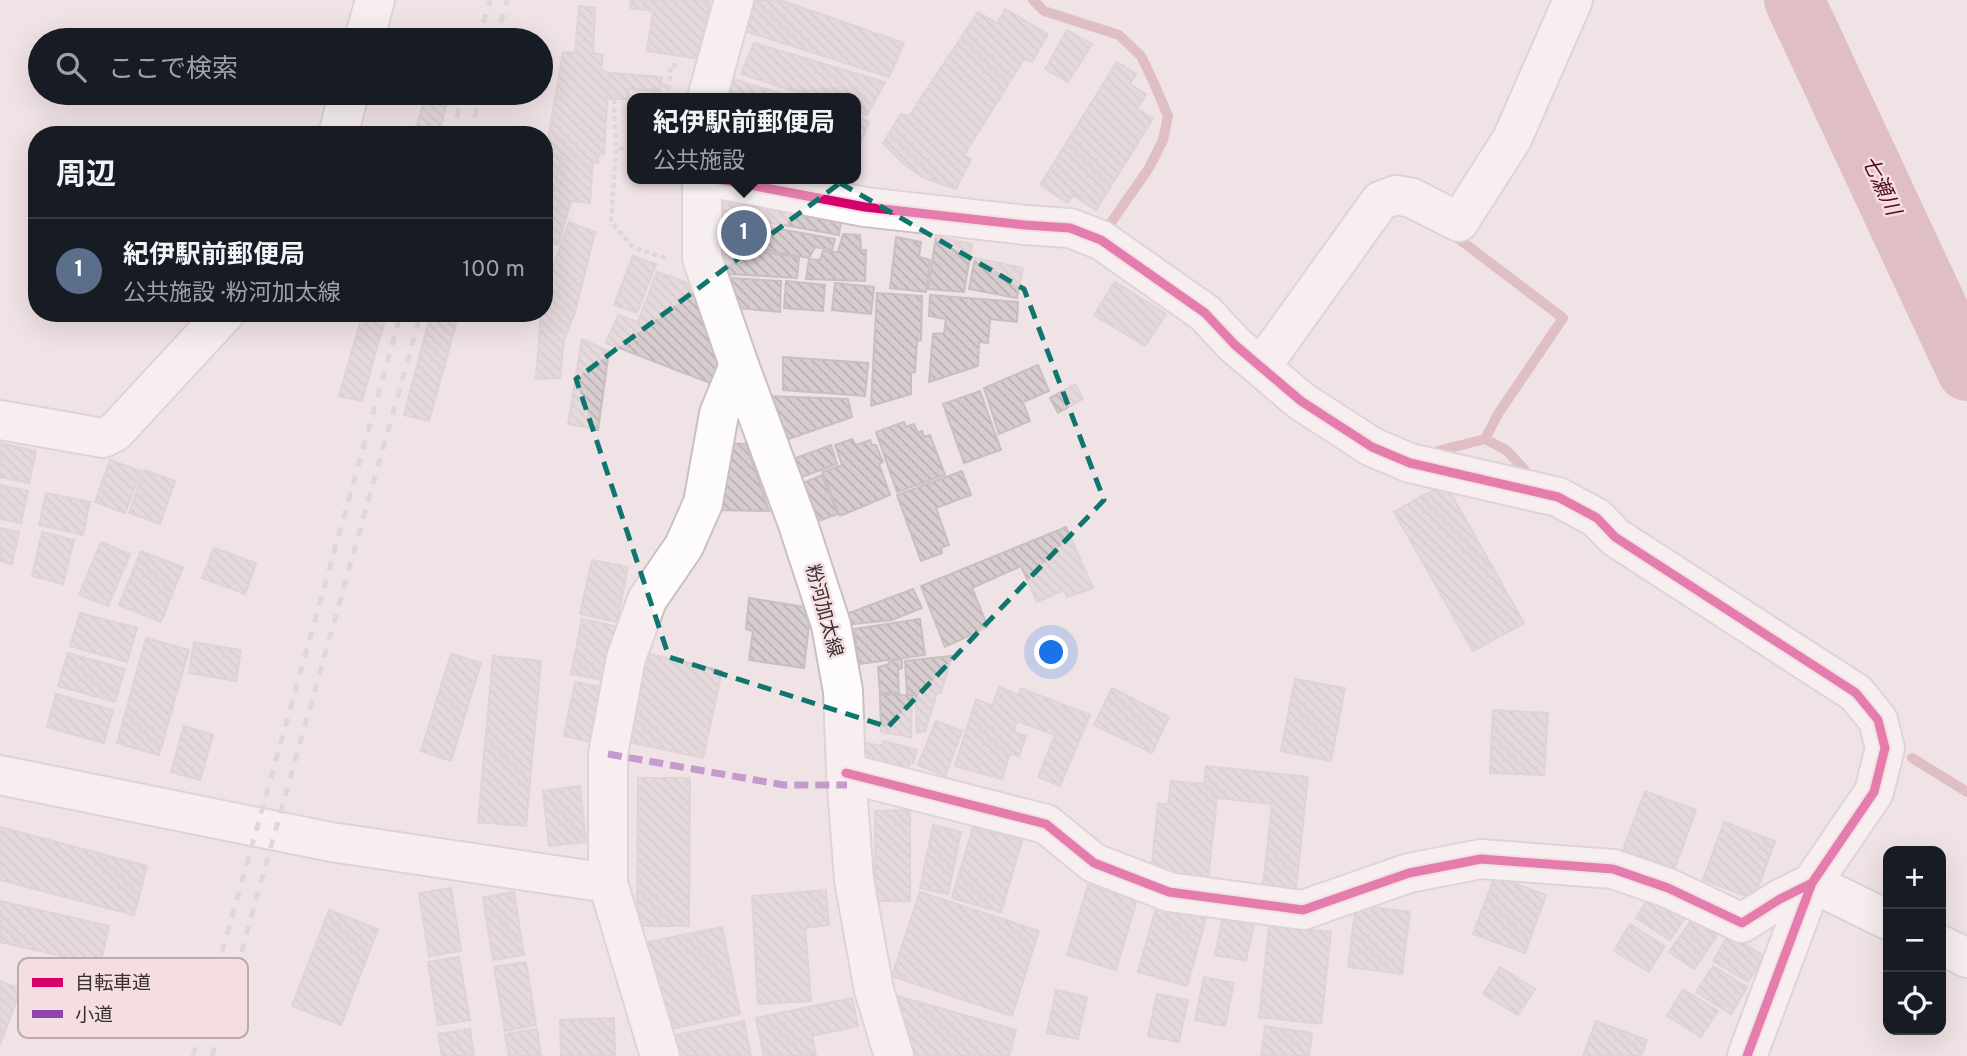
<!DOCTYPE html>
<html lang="ja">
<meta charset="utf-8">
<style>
:root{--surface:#171b24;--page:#242831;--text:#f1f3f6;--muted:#9ea1a6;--line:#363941;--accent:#786e6f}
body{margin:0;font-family:Overpass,"Noto Sans JP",sans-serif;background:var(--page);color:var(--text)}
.controls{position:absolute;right:21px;bottom:21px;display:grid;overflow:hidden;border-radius:14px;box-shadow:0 7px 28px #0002}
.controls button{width:63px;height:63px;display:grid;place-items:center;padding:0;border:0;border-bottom:2px solid var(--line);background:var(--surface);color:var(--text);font:35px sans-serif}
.you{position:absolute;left:1052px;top:653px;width:24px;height:24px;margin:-18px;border:5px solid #fff;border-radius:50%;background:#1a73e8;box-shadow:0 0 0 10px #1a73e833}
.badge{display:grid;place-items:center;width:46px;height:46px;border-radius:50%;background:var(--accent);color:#fff;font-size:23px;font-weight:700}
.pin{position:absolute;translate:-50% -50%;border:4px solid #fff;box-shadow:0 2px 7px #0006}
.popup{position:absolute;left:627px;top:93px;width:234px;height:91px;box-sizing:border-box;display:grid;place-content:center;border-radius:14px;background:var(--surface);filter:drop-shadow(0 2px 5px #0005);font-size:23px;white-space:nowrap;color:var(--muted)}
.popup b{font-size:26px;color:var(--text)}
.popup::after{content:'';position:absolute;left:50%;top:100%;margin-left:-14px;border:14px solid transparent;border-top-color:var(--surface)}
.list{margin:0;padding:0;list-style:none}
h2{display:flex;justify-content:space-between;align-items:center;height:91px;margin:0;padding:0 28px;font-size:30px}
h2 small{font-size:23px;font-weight:400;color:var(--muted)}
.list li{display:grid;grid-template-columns:46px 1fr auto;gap:21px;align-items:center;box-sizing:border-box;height:105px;padding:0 28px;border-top:2px solid var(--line)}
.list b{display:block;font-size:26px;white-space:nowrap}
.list p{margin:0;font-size:23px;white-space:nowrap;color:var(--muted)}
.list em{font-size:23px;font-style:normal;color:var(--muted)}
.icon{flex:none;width:38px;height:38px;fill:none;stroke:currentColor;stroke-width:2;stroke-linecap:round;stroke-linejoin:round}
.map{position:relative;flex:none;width:1967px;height:1056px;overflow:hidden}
.search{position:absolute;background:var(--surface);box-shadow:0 7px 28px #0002;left:28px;top:28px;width:525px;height:77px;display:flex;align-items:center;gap:18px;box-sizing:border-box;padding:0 24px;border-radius:38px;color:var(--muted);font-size:26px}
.panel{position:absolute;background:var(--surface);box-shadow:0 7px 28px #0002;left:28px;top:126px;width:525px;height:196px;border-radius:28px}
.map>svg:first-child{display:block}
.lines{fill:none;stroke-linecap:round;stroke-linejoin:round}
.stream{stroke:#cc919d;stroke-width:10}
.river{stroke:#cc919d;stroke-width:60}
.building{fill:url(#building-back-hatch);stroke:#c9bfc1;stroke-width:2}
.minor-casing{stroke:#cabfc1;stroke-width:42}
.major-casing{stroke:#cabfc1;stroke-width:42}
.path{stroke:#c9c6c6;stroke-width:4.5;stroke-dasharray:5 3.5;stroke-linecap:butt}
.minor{stroke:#fdfbfb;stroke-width:38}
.major{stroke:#fdfbfb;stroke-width:38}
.rail{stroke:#cbc8c8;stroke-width:5;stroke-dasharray:9 9;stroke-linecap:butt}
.quiet{stroke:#8e44ad;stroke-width:7;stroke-dasharray:14 7;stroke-linecap:butt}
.cycleway-casing{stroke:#f5dee1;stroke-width:13}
.cycleway{stroke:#d6006c;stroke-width:9}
.marked{fill:none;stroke:#0f766e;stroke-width:5;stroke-dasharray:14 9;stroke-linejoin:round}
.labels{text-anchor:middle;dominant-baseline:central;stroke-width:5;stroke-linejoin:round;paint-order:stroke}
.street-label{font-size:19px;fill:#382f30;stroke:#f5dee1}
.water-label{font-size:21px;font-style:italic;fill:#550c24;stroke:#f5dee1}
.key{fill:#f5dee1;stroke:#bcaaac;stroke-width:2}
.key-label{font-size:19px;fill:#382f30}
</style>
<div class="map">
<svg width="1967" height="1056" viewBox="0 0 1967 1056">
<defs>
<pattern id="building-back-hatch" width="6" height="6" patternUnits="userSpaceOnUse" patternTransform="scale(1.75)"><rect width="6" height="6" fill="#d7cdcf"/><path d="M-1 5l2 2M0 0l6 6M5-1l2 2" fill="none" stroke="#b9b0b2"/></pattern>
</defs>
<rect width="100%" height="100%" fill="#f0e3e5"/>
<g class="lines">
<path class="stream" d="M1033 0 1044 11 1119 35 1141 56 1153 81 1168 116 1163 140 1149 168 1110 224
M1451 233 1563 318 1498 414 1485 439 1506 450 1524 469
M1438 451 1485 439
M1912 758 1967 792"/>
<path class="river" d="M1794 0 1967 371"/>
</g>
<path class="building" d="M631 0H710L701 59 647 51 653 11 630 8Z
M756 0H780L904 43 889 77 745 31Z
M579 6 595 8 593 53 603 55 601 70 609 73 604 154 598 155V163L593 162 590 203 571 201 558 245 544 241V230L562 157 546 152 563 52 575 53Z
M1005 9 1048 34 1032 62 1024 59 964 155 971 159 956 189 924 178 905 165 883 143 901 114 909 116 978 12 997 23Z
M1067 30 1092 44 1068 82 1045 69Z
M443 34 463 40H441Z
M754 43 885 82 867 115 856 111V98H816L741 74Z
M1117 62 1136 74 1130 84 1146 94 1137 109 1153 118 1096 210 1073 195 1068 203 1040 185Z
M609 73 662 77 660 91 628 89 629 99H607Z
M730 78 795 98H729Z
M426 93H450L438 135H414Z
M856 117 869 122 857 152 856 151Z
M546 152 562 157 544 230V158Z
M725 194 842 215 839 235 722 214Z
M725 219 835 239 832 250 815 247 809 258 721 242Z
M569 222 595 232 575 312 564 340 560 378 536 379 541 313H544V292Z
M843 234 860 235 861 250H866L865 281 806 279 809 259 820 260 823 251 838 252Z
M896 237 921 242 919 257 930 260 926 292 890 288Z
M936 237 972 244 964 292 928 289Z
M722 247 799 257 797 278 728 274Z
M633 256 656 264 637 313 614 305Z
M975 258 1023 268 1017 298 969 289Z
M657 272 694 285 720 368 715 385 606 343 618 315 638 322Z
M730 278 781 281 780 312 738 308Z
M786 281 825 285 823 311 784 308Z
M1115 282 1166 314 1145 346 1094 315Z
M835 283 874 287 871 314 832 310Z
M877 293 922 296 921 340 917 341 915 372 911 373V394L871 406Z
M930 295 1018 302 1017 322 990 319 988 343 979 342 978 366 929 382 933 334 944 333 946 319 929 316Z
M363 313H387L362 401 339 396Z
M431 313H459L429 421 404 415Z
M582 339 609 351 598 430 568 424Z
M783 357 868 363 865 396 783 390Z
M1038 365 1049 391 1023 402 1030 421 999 434 984 388Z
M1075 384 1083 399 1058 413 1050 398Z
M980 391 1001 450 964 463 943 404Z
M768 396 848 399 852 417 783 441Z
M904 422 906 427 914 424 918 433 922 431 924 437 930 435 945 475 897 492 876 432Z
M852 439 856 445 870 440 872 445H876L883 462 879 464 890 495 840 516 822 472 842 465 835 445Z
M0 443 36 451 29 483 0 477Z
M725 443 746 444 769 511 716 510Z
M831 445 837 464 797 479 790 460Z
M110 460 141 471 125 513 95 502Z
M144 470 175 481 160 524 129 513Z
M962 471 971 495 936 508 949 545 941 548 942 553 921 561 897 495Z
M822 475 838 514 813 523 798 485Z
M1445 483 1524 623 1473 651 1394 512Z
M0 485 28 491 21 523 0 519Z
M46 493 90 502 83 535 39 525Z
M1066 527 1093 588 1067 597 1064 590 1037 602 1021 566 972 588 988 627 945 647 921 586Z
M0 528 19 532 12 564 0 561Z
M42 532 74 540 63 584 32 576Z
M101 542 130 554 108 606 79 595Z
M214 548 256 563 245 594 202 578Z
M141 551 183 567 161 622 119 605Z
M592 560 628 567 617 622 580 614Z
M913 589 922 608 892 620 846 625 844 615Z
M749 598 804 607 809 624 804 668 749 660 753 631 746 629Z
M80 613 137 628 127 662 70 646Z
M582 619 619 627 608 681 571 674Z
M920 619 925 655 859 664 854 629Z
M146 638 189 650 159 755 117 743Z
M194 642 241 650 236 681 189 673Z
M68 653 125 669 115 702 58 686Z
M645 653 722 671 703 758 625 741Z
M451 654 481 663 451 761 421 751Z
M493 656 541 661 526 826 478 822Z
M952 656 941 693H937L925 731 917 732 915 695 907 694 905 661Z
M902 659V668L898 670 899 693H880L878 667 889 664V661Z
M1295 679 1345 688 1331 761 1281 751Z
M575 682 612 689 600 744 564 736Z
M999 687 1019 695 1021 688 1090 715 1060 786 1038 777 1055 735 1017 721 1014 732 1026 736 1019 756 1010 754 1002 779 955 766 976 699 992 706Z
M1112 688 1169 717 1152 753 1094 725Z
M56 694 113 710 104 743 47 727Z
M880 694 912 695 911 737 881 732Z
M1493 710 1548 713 1544 775 1490 773Z
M936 721 962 731 945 776 918 765Z
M184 726 213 735 200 780 171 772Z
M883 741 917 750 913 763 910 762 906 779 864 769 863 742 881 746Z
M1206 766 1308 777 1295 897 1262 894 1272 804 1217 798 1208 879 1151 874 1158 804H1168L1171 781 1204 784Z
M638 778H690L689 926H637Z
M580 786 586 842 549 846 543 791Z
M1645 791 1696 810 1675 868 1623 850Z
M910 810V901H875V811Z
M1724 822 1775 841 1754 899 1703 880Z
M933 825 961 832 948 894 920 888Z
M0 827 147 866 134 915 0 880Z
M973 827 1022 841 1001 912 952 898Z
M1495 876 1546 895 1525 953 1473 934Z
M1088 885 1137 899 1116 970 1067 955Z
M451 888 461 951 429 956 419 893Z
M826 890 829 925 805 928 811 1001 758 1004 752 896Z
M514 892 524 955 493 960 483 897Z
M920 892 1039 931 1012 1016 892 976Z
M1652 892 1687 914 1670 940 1636 918Z
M0 901 109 926 100 965 0 942Z
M1158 901 1207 915 1187 986 1138 972Z
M1356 905 1410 912 1402 974 1348 967Z
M329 910 378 929 341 1025 292 1006Z
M1224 912 1255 919 1246 961 1215 955Z
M1693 918 1717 936 1694 969 1669 952Z
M1630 924 1665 946 1649 972 1614 951Z
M1269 926 1331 932 1321 1024 1259 1017Z
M722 927 740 1014 666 1030 648 942Z
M1729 934 1764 956 1748 982 1713 961Z
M459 957 470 1020 438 1025 428 962Z
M526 962 536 1025 505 1031 494 967Z
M1713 966 1747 987 1731 1014 1696 992Z
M1500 967 1535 989 1518 1015 1483 994Z
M1204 977 1234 983 1225 1026 1195 1020Z
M0 981 21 989 0 1045Z
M1683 989 1718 1011 1701 1037 1667 1016Z
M1056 990 1087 997 1078 1039 1047 1033Z
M1157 994 1188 1000 1179 1042 1148 1036Z
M898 996 1016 1030 1009 1056H912Z
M852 998 858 1026 812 1036 816 1056H764L756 1018Z
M614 1018 615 1056H561L560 1020Z
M744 1021 751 1056H674L670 1036Z
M1596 1021 1647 1040 1641 1056H1583Z
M1265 1026 1312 1033 1309 1056H1261Z
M470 1029 474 1056H442L438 1034Z
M537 1029 541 1056H509L505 1034Z"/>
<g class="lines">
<g class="minor-casing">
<path id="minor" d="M364 40 375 0
M338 135 349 93
M718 179 865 207 1025 225 1070 228 1101 240 1205 313 1235 345 1301 401 1372 447 1410 463 1558 497 1597 518 1615 537 1856 693 1878 720 1885 748 1874 792 1812 883 1747 1056
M1261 367 1380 201 1396 195 1412 198 1459 222 1512 139 1573 0
M0 420 103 438 115 432 225 313
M846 773 1046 824 1094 863 1169 892 1303 910 1409 873 1481 859 1613 869 1668 888 1742 923 1780 899 1812 883
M0 775 331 842 608 883
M1812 883 1888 920
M1941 945 1967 958
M660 1056 608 883V754L626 658 647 600 684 546 703 503 719 414 739 365"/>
</g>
<g class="major-casing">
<path id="major" d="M707 98 734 0
M702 179V258L739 365 798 524 831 625 843 691 846 773 854 880 874 990 894 1056"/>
</g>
<path class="path" d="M662 85 669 86
M668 98 671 65H679
M614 99 616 148
M632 150 616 148 611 222 634 248 666 258"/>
<use href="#minor" class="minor"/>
<use href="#major" class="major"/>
<path class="rail" d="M478 40 490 0
M496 40 507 0
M452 135 463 93
M470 135 481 93
M193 1056 401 313
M212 1056 421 313"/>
<path class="quiet" d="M608 754 784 785H847"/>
<g class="cycleway-casing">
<path id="cycleway" d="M718 179 865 207 1025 225 1070 228 1101 240 1205 313 1235 345 1301 401 1372 447 1410 463 1558 497 1597 518 1615 537 1856 693 1878 720 1885 748 1874 792 1812 883 1747 1056
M846 773 1046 824 1094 863 1169 892 1303 910 1409 873 1481 859 1613 869 1668 888 1742 923 1780 899 1812 883"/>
</g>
<use href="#cycleway" class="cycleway"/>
</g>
<path d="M0 0H1967V1056H0ZM840 183 1024 289 1104 500 888 727 669 657 576 379Z" fill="#f0e3e5" fill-opacity=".55" fill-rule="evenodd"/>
<path class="marked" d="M840 183 1024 289 1104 500 888 727 669 657 576 379Z"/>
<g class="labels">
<g class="street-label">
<text transform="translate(823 611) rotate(75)">粉河加太線</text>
</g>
<g class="water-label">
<text transform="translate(1880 186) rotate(65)">七瀬川</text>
</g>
</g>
<rect x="18" y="958" width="230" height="80" rx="10" class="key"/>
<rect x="32" y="978" width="31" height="9" fill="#d6006c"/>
<rect x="32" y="1010" width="31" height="8" fill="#8e44ad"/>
<g class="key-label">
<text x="75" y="989">自転車道</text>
<text x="75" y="1021">小道</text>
</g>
</svg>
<div class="controls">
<button>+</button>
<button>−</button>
<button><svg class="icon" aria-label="locate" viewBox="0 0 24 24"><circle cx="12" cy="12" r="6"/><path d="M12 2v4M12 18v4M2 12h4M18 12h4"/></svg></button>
</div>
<div class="you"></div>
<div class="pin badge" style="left:744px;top:233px;background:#5c6f8a">1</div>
<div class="popup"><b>紀伊駅前郵便局</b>公共施設</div>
<div class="search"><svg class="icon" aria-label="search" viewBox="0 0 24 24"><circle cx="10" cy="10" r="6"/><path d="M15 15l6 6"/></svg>ここで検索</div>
<section class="panel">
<h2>周辺<small></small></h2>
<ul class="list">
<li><span class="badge" style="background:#5c6f8a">1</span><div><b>紀伊駅前郵便局</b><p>公共施設 · 粉河加太線</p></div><em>100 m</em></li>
</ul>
</section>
</div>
